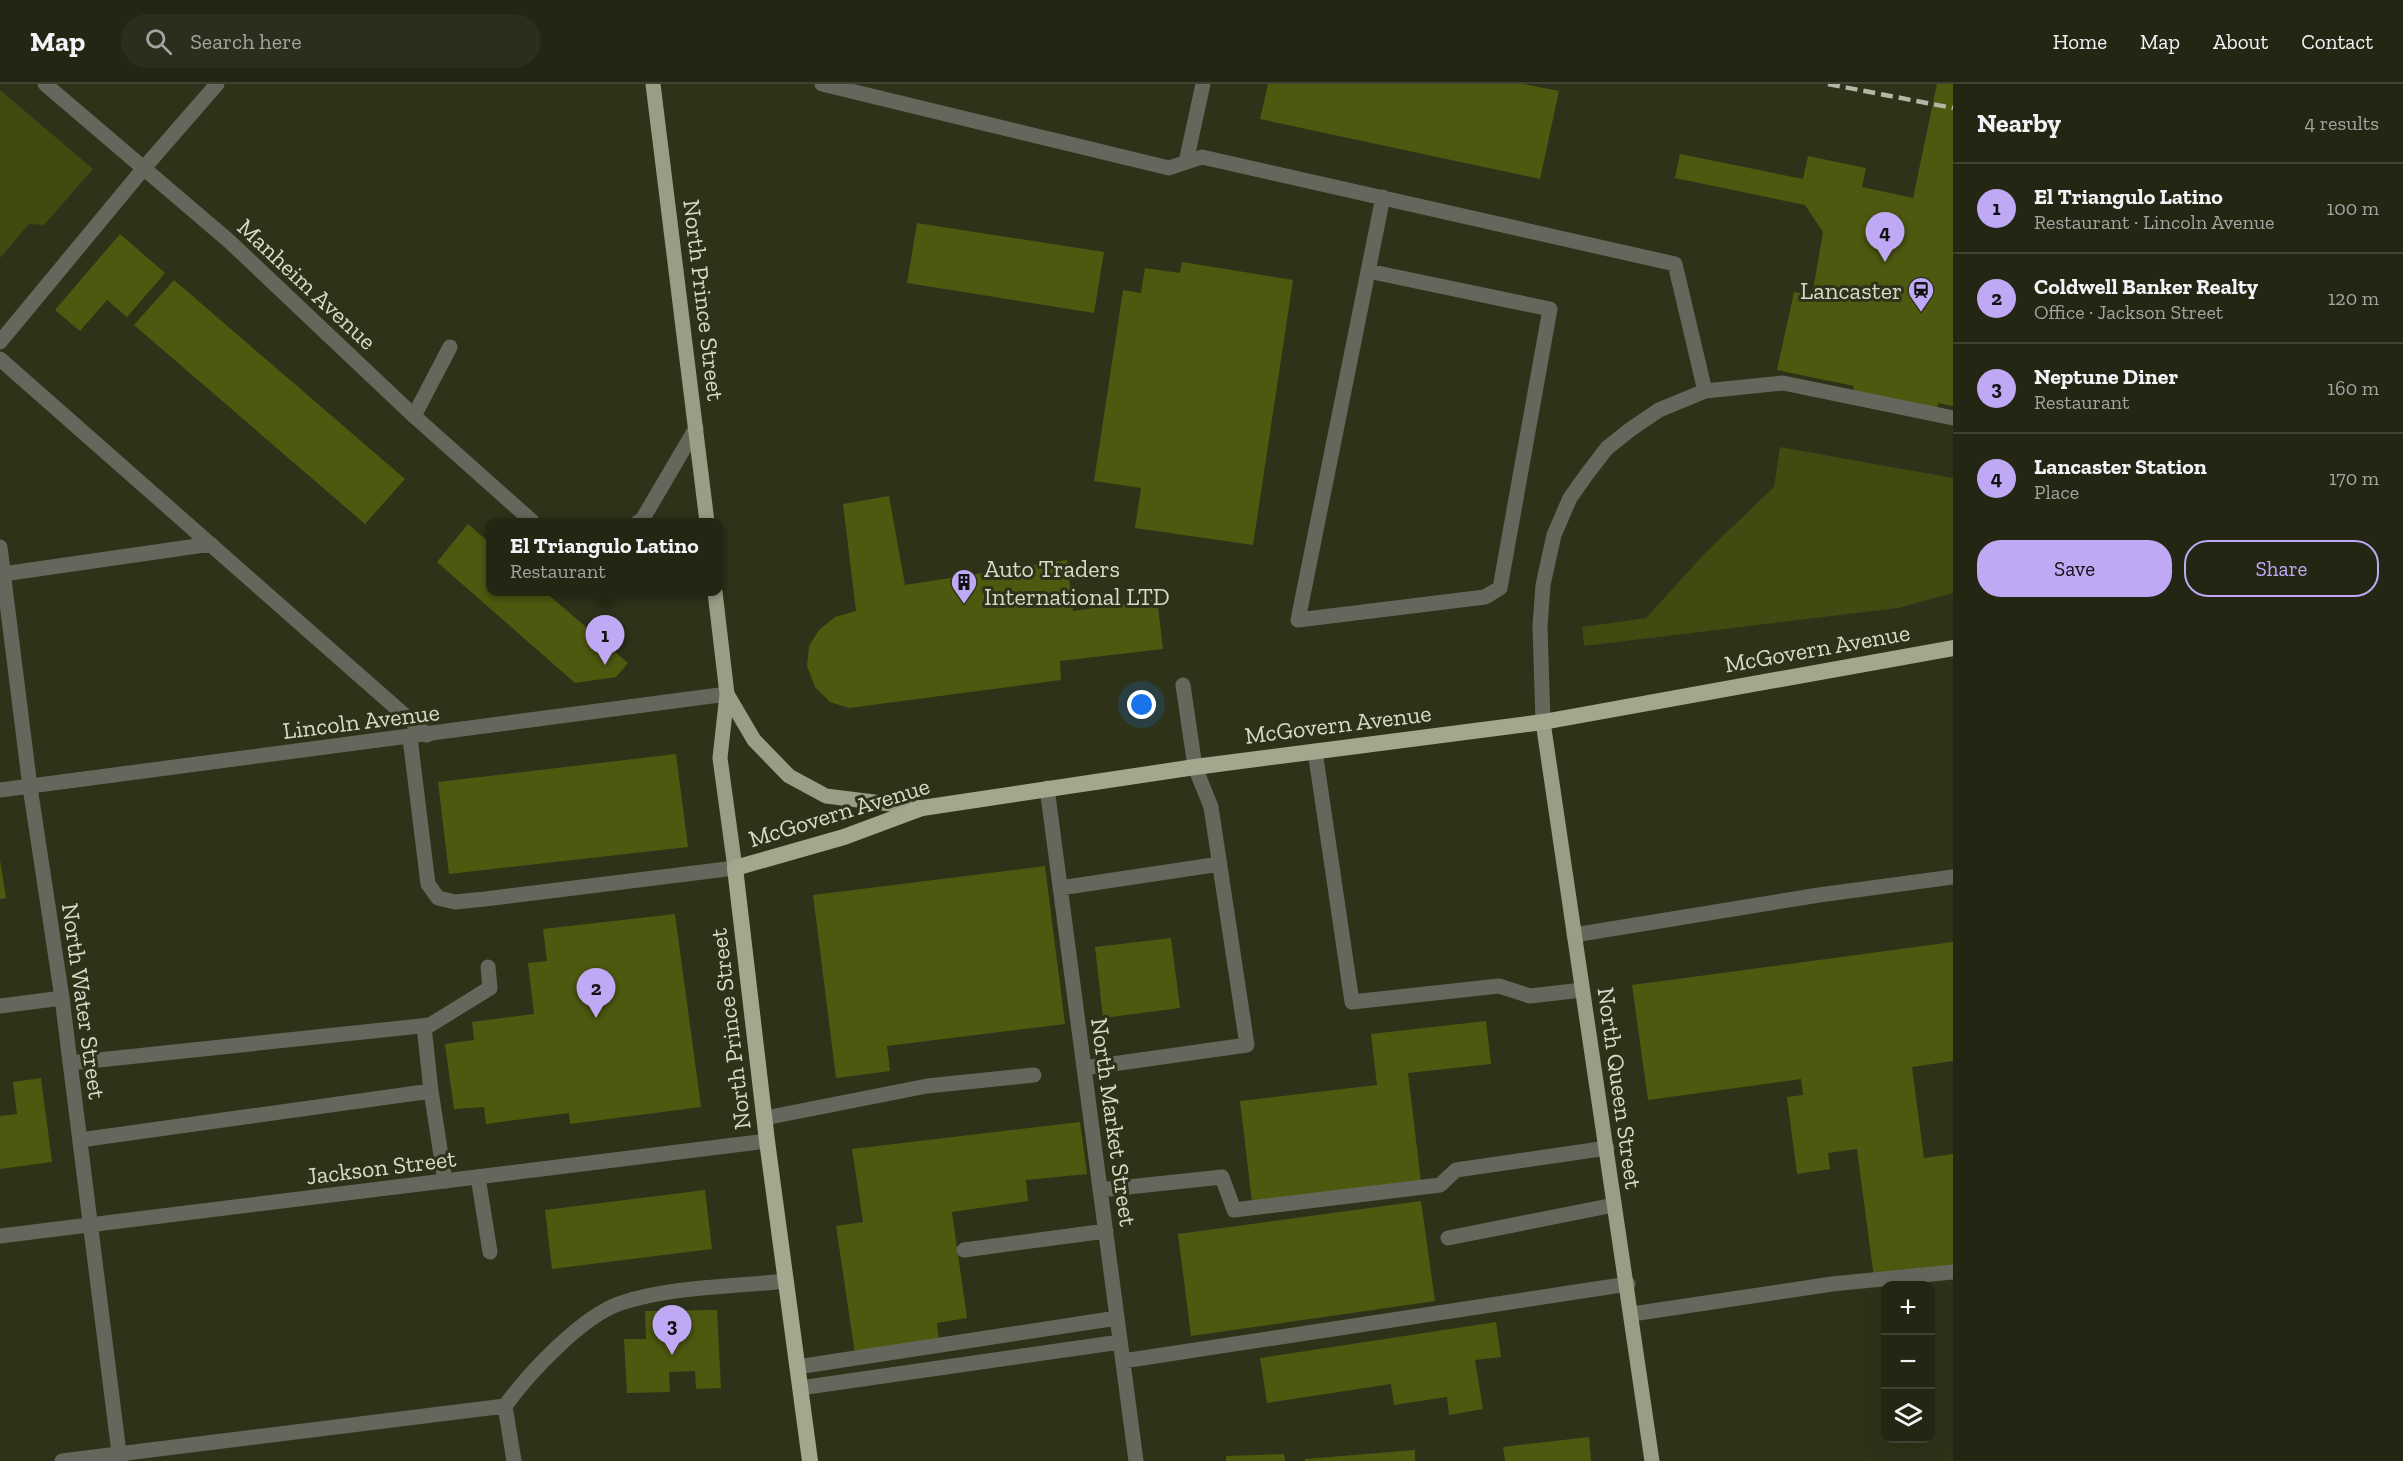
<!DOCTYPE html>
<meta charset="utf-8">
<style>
:root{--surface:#222613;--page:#2a2e1c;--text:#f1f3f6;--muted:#a2a5a0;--line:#3f4333;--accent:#bfa8f4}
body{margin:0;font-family:"Zilla Slab",serif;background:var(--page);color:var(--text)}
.controls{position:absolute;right:18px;bottom:18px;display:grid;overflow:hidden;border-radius:12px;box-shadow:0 6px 24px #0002}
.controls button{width:54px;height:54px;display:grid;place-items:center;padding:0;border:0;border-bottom:2px solid var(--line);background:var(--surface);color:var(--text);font:30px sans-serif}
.you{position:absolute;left:1142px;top:621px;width:21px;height:21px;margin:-15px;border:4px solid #fff;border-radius:50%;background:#1a73e8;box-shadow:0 0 0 9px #1a73e833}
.badge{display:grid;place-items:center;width:39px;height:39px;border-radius:50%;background:var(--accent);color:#111;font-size:20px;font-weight:700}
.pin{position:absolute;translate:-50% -50px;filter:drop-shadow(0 2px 3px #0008)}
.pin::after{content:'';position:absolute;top:32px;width:21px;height:18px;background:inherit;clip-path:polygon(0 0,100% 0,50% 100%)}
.popup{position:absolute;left:486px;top:434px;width:237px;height:78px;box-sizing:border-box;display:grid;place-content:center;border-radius:12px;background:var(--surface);filter:drop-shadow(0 2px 4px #0005);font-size:20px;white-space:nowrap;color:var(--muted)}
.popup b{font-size:22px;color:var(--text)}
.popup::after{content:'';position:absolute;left:50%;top:100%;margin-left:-12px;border:12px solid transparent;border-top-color:var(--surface)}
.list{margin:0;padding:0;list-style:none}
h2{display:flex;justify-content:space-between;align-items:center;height:78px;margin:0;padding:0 24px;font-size:26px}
h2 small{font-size:20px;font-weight:400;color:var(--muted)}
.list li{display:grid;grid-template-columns:39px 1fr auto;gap:18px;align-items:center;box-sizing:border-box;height:90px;padding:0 24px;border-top:2px solid var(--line)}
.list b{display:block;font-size:22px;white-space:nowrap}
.list p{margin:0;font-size:20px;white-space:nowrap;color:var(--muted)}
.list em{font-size:20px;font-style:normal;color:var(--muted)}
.actions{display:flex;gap:12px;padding:18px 24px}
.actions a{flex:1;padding:14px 0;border:2px solid var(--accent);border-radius:24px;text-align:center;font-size:21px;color:var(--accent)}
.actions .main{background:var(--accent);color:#111}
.icon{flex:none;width:33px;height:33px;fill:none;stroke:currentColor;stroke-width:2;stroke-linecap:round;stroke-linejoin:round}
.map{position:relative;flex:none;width:1953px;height:1377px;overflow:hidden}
header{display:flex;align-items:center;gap:36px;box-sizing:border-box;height:84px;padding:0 30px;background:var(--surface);border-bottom:2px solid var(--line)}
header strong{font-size:28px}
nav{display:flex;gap:33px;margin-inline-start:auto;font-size:21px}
.search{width:420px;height:54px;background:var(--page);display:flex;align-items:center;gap:15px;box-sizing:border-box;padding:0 21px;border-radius:33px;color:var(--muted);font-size:22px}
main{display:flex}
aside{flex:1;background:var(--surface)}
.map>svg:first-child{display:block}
.green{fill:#414a11}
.building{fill:#4e5910}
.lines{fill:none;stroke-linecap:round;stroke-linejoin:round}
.service{stroke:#64675b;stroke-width:15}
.minor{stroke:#64675b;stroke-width:15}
.primary{stroke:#989e86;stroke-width:15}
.trunk{stroke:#a2a88e;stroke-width:16}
.rail{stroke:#b3b7a6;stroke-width:4.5;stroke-dasharray:12 6;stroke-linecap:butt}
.labels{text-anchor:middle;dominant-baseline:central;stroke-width:6;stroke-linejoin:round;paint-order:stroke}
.street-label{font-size:24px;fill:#d6dacb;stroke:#2d3219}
.poi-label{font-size:24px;fill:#d6dacb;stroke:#2d3219;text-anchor:end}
</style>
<header>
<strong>Map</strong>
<div class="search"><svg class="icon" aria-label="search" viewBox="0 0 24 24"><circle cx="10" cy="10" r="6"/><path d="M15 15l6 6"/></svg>Search here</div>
<nav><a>Home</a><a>Map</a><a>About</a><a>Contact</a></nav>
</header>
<main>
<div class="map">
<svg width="1953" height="1377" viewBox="0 0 1953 1377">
<rect width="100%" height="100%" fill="#2d3219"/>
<path class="green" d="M0 6 93 85 44 141 29 140 0 174Z
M1780 363 1953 394V509L1898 524 1584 562 1582 543 1646 534 1706 468 1774 403Z"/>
<path class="building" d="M1268 0H1524L1559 7 1540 95 1260 35Z
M1937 0H1953V322L1938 319 1935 334 1851 317 1854 302 1777 286 1794 208 1812 212 1823 148 1805 121 1675 94 1680 70 1803 95 1808 72 1866 84 1862 103 1913 114Z
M917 139 1104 168 1094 229 907 199Z
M120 150 165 189 127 233 107 216 80 247 55 226Z
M1182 178 1293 196 1253 461 1135 444 1141 404 1094 397 1123 206 1141 209 1145 184 1180 189Z
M174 196 405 395 365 440 134 241Z
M889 412 905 501 1067 476 1073 527 1157 515 1163 565 1060 577 1061 596 849 624 830 618 815 603 807 582 809 562 819 546 835 533 856 527 843 420Z
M468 440 491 460V508H545L628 579 616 593 575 599 437 478Z
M676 670 688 763 449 790 438 698Z
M0 776 6 814 0 815Z
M1045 782 1065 940 887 962 890 987 836 994 813 811Z
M675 830 701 1023 570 1040 569 1029 486 1040 484 1023 454 1025 445 960 474 956 472 938 534 930 528 879 547 877 543 845Z
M1171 854 1180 924 1103 934 1095 863Z
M1953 858V977L1912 983 1924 1074 1953 1070V1183L1874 1194 1857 1065 1828 1069 1830 1085 1797 1090 1787 1013 1803 1011 1801 995 1648 1016 1632 901Z
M1486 937 1491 980 1408 989 1421 1098 1252 1118 1240 1017 1377 1001 1371 950Z
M41 994 52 1078 0 1085V1032L17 1030 13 998Z
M1080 1038 1087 1090 1026 1096 1028 1117 952 1128 967 1234 937 1239 939 1258 855 1270 836 1142 863 1138 852 1065Z
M705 1106 712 1165 552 1185 545 1126Z
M1421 1117 1435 1217 1191 1252 1178 1150Z
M717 1226 721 1304 696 1305 695 1287 669 1288 670 1308 627 1309 624 1255H646L645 1227Z
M1496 1238 1501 1273 1475 1276 1483 1325 1449 1331 1447 1313 1394 1321 1391 1300 1267 1319 1260 1274Z
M1589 1353 1591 1377H1505L1503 1363Z
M1415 1366V1377H1305V1375Z
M1284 1370 1285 1377H1226V1372Z"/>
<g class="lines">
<path class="service" d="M822 0 1169 84 1202 73 1675 180 1705 307
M1186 78 1203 0
M144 84 217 0
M1368 187 1550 225 1500 504 1485 513 1298 536 1383 113
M0 275 427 651
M414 332 450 263
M3 490 211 460
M1543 638 1540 542 1543 501 1554 451 1570 414 1587 390 1607 364 1631 345 1659 326 1705 307 1783 299 1953 334
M410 654 428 800 438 814 455 818 485 815 735 784
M1315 667 1352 918 1499 902 1530 912 1582 906
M1047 704 1136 1377
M1060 804 1220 780
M1574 851 1819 811 1953 793
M0 922 62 914
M424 942 431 1007
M70 979 430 941 490 904 488 883
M1084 984 1247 961 1211 723 1195 683 1183 601
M765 1034 927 1002 1034 991
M80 1056 431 1007 445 1097
M478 1093 490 1168
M1100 1106 1222 1093 1234 1126 1440 1101 1456 1086 1607 1064
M1448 1154 1614 1121
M964 1166 1106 1147
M1632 1230 1832 1200 1953 1188
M1123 1277 1628 1200
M797 1283 1117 1234
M800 1304 1120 1258
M505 1322 514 1377
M62 1377 505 1322C529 1289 582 1232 621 1219 673 1202 732 1203 786 1197"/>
<path class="minor" d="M45 0 229 157 414 332 533 438
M0 258 144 84
M638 438 642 436 696 344
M0 463 30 703 62 914 120 1377
M0 706 727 610
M0 1152 767 1057"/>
<path class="primary" d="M653 0 707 438
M715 508 727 610 720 674 735 784
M727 610 754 656 789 692 826 712 922 724
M1543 638 1652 1377"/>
<path class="trunk" d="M810 1377 767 1057 735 784 844 753 922 724 1195 683 1543 638 1953 564"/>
<path class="rail" d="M1828 0 1953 24"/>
</g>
<defs>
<g id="station-pin" transform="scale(1.35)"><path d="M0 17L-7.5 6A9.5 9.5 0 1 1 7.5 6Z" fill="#bfa8f4" stroke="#2d3219"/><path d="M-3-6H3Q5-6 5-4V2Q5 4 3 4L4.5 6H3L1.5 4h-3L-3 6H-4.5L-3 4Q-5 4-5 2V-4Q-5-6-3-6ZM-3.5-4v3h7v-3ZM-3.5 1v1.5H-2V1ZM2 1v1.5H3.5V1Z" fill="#111"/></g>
<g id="building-pin" transform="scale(1.35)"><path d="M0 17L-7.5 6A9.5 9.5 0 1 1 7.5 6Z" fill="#bfa8f4" stroke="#2d3219"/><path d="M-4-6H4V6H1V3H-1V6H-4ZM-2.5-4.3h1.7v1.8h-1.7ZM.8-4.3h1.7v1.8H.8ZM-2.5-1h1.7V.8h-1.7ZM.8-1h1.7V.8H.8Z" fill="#111"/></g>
</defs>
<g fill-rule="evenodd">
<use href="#station-pin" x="1921" y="206"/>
<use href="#building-pin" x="964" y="498"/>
</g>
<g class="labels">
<g class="street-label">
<text transform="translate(307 200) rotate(43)">Manheim Avenue</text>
<text transform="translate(704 216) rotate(83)">North Prince Street</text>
<text transform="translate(1817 564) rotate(-10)">McGovern Avenue</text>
<text transform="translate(361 637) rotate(-7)">Lincoln Avenue</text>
<text transform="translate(1338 640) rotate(-7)">McGovern Avenue</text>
<text transform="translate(839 728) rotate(-17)">McGovern Avenue</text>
<text transform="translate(84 917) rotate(82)">North Water Street</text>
<text transform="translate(730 945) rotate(-97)">North Prince Street</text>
<text transform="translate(1620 1004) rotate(82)">North Queen Street</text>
<text transform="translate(1114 1038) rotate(82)">North Market Street</text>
<text transform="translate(381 1083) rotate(-7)">Jackson Street</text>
</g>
<g class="poi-label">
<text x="1902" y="206">Lancaster</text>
<text x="984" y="484" text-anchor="start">Auto Traders<tspan x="984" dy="28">International LTD</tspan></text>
</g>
</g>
</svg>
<div class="controls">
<button>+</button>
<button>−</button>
<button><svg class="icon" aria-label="layers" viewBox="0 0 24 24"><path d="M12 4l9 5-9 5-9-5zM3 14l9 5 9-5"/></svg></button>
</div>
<div class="you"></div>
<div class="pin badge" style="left:605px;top:581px">1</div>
<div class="popup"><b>El Triangulo Latino</b>Restaurant</div>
<div class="pin badge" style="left:596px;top:934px">2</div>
<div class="pin badge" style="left:672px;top:1271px">3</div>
<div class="pin badge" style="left:1885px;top:178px">4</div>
</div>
<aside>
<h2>Nearby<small>4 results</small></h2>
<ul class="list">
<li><span class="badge">1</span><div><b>El Triangulo Latino</b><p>Restaurant · Lincoln Avenue</p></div><em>100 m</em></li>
<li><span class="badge">2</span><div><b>Coldwell Banker Realty</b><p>Office · Jackson Street</p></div><em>120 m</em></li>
<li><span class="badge">3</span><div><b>Neptune Diner</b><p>Restaurant</p></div><em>160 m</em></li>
<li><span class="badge">4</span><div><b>Lancaster Station</b><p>Place</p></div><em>170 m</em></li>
</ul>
<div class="actions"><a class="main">Save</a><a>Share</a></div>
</aside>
</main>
